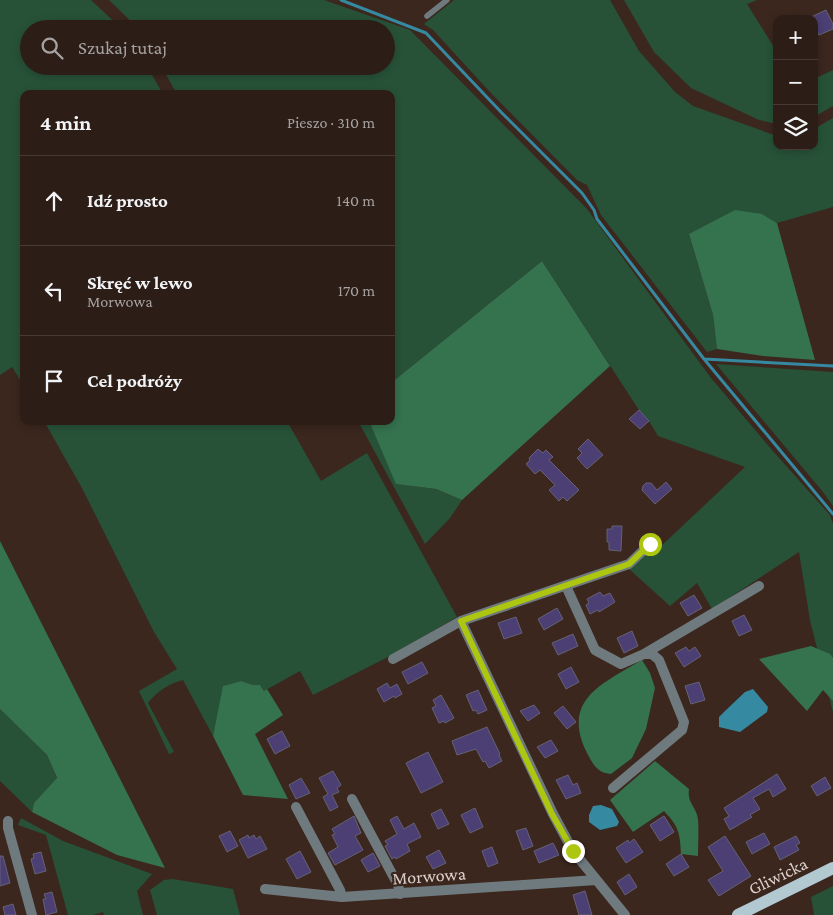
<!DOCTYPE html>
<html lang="pl">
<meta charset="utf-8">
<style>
:root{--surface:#2c1d16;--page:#382a23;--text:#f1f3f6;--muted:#a6a2a1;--line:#483b35}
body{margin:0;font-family:"Crimson Pro",serif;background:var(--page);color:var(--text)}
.controls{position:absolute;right:15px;top:15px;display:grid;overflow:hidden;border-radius:10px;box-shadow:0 2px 8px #0003}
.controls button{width:45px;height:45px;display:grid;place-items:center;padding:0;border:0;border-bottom:1px solid var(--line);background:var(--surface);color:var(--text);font:25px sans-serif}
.stop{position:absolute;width:15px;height:15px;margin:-11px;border:4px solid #adc610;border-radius:50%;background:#fff}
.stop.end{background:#adc610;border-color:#fff;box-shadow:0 1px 5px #0008}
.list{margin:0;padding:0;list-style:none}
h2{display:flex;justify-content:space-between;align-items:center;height:65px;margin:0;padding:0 20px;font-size:21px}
h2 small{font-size:16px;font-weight:400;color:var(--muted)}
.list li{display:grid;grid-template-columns:32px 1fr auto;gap:15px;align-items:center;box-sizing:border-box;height:90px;padding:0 20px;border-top:1px solid var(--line)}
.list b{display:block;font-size:19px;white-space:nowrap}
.list p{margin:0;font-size:16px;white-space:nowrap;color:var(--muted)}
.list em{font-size:16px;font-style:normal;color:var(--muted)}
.icon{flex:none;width:28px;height:28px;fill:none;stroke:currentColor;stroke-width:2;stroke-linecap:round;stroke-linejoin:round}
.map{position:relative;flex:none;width:833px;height:915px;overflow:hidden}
.search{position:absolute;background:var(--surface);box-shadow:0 2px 8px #0003;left:20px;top:20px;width:375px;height:55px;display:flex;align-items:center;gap:12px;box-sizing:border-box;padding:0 18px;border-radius:28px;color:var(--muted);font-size:19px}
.panel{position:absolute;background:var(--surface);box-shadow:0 2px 8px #0003;left:20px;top:90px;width:375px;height:335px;border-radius:10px}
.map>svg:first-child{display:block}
.green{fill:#275238}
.forest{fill:#35724e}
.water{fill:#3589a1}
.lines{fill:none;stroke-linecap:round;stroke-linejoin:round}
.stream{stroke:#3589a1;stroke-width:3}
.building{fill:#4c3f73;stroke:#656176}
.service{stroke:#6f7a7f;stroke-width:5.5}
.minor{stroke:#6f7a7f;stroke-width:10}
.primary{stroke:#b2c9d2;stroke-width:12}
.route{stroke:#adc610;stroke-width:6}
.labels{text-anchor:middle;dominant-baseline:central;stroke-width:4.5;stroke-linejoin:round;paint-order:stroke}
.street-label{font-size:18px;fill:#dccfc9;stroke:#3b271e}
</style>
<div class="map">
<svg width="833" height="915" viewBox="0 0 833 915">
<rect width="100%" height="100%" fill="#3b271e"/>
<path class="green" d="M0 0H91L122 29H29V66H147L163 94H24V386L12 367 0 375Z
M109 0H324L410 30 587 209 711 378 772 450 830 515 833 524V712L810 620 799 552 712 609 697 583 670 606 628 568 655 546 658 549 745 467 658 436 649 421 639 410 542 261 391 383V94H177L161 66H386V29H139Z
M454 0H610L639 51 675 92 693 106 777 136V146H814V129L833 118V207L777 223 762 214 689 234 713 315 717 349 707 352 601 215 587 185 577 180 490 92 433 30 424 24Z
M624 0H757L747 4 777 52V124L759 120 691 88 654 52Z
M833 70V106L814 117V79Z
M716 364 833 372V506L823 492Z
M44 421H287L321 481 367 453 457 617 386 658 313 695 300 671 264 691 260 685H253L241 681 224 686 213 736 183 680C170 683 156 692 148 703L174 752 169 754 139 691 177 669 154 632 83 490Z
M358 421H369L397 484 436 489 462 500 450 518 425 544Z
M0 709 47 755 57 779 34 803 32 812 0 781Z
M21 818 63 841 152 874 137 891 143 915H104L103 912 93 915H68L46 835 18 825Z
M173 879 233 889 240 915H157L150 890 164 880Z
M833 886V915H814L811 897Z"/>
<path class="forest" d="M735 210 762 214 777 223 815 360 763 356 717 349 713 315 689 234Z
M542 261 610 366 462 500 436 489 396 484 369 421H391V383Z
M0 541 165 868 117 855 32 812 34 803 57 778 47 755 0 709Z
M811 646 830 654 833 658V701L823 690 807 711 759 659Z
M642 660 650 673 655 688 646 729 632 758 611 774C597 773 593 764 587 753 560 699 604 683 642 660Z
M241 681 253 685H260L264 691 267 689 283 715 255 734 288 799 243 795 213 736 223 686Z
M655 761 689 789C687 804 696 806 698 819 699 831 698 844 698 856L681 854C680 833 679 827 664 811L633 832 610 800Z"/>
<path class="water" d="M753 689 768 707 767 712 740 732 719 727V717L725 711 745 692Z
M601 805 612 809 619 822 617 826 600 830 589 822V815L593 806Z"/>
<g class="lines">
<path class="stream" d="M341 0 426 33 501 112 582 193 594 210 597 219 704 359 833 514
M704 359 833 366"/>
</g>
<path class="building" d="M826 10 833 24V29L819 35 814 24V19L811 17Z
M639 410 649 421 640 429 629 419Z
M588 439 603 455 587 469 577 458 582 453 578 449Z
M538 449 543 453 546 450 553 457 549 460 579 490 567 501 563 497 559 501 549 490 555 485 540 470 535 474 526 464 530 460 529 458Z
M666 482 672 489 655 504 642 490 643 486 646 483H651L657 490Z
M612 526H622L621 551 609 550V542H607V529H612Z
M600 592 603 596 610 593 615 602 599 612 598 610 590 614 586 605 589 603 587 599Z
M694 595 702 608 688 616 680 603Z
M557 608 563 619 544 630 538 619Z
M744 615 752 630 739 636 732 621Z
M516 617 522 633 504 639 498 623Z
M632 631 638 646 624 653 617 638Z
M573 634 578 646 558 655 552 643Z
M686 647 689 651 695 647 701 656 684 667 675 653Z
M422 662 428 673 408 684 402 672Z
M571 667 579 682 566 689 558 674Z
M699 682 705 700 691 704 685 686Z
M387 683 390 688 397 684 402 694 395 698 394 696 384 702 377 689Z
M478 690 487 710 478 714 476 710 473 711 466 695Z
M441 695 454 718 445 723 444 721 439 723 432 708 436 706 433 700Z
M534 705 540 713 528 721 520 711Z
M563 706 576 722 567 729 554 713Z
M487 727 500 754 499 755 502 761 489 768 485 761 483 762 476 749 457 755 452 741Z
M282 731 290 746 275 754 267 739Z
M551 740 558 751 545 758 537 747Z
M428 752 443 782 421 793 406 763Z
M333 771 341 785 337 788 339 792 332 795 338 807 330 811 323 797 328 794 319 778Z
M777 774 786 789 773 797 769 789 753 798 760 809 750 815 752 817 730 830 724 819 729 816 724 808Z
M568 775 573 785 577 783 581 793 566 799 556 780Z
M825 777 831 788 817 796 811 786Z
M301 778 310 793 296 799 289 785Z
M475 808 483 827 470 833 461 815Z
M441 809 449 824 438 829 431 814Z
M354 816 361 833 355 836 363 850 335 865 328 853 338 847 332 835 335 834 332 829Z
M397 816 404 829 414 823 421 837 407 844 410 851 396 859 395 857 392 859 385 846 388 845 385 841 397 834 390 820Z
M664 816 674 832 660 841 650 825Z
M526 828 533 846 523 850 516 831Z
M230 831 238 846 227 852 219 836Z
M764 833 770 844 752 854 746 842Z
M248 835 249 838 254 835 256 839 260 836 267 849 248 858 239 840Z
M725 836 751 876 719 896 708 880 723 871 708 847Z
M796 836 800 843 796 845 799 850 780 860 774 847Z
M634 839 643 852 626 863 616 848 628 840 629 843Z
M553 843 559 855 539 863 534 851Z
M492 847 498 863 488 867 482 851Z
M439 850 446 863 433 869 426 857Z
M300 851 311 872 297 879 286 859Z
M41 852 46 871 35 874 31 859 34 858 33 854Z
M373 853 380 866 368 872 361 860Z
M681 854 689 867 674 876 666 864Z
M0 856H3L10 883 0 886Z
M629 874 637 887 625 895 617 882Z
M585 891 592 915H579L573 895Z
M52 892 57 912 46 915 43 899H46L44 894Z
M13 904 16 915H5L3 907Z"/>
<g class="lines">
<path class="service" d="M427 16 447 0"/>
<path class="minor" d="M566 586 595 650 621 664 644 654 759 586
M461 621 553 814 573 851 625 915
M393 659 461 621 629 564 650 544
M613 788 682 730 684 722 682 717 659 660 652 654H644
M352 799 398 885 400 894
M296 807 340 890 342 897
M8 821V828L32 915
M265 889 342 897 596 880"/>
<path class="primary" d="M738 915 833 868"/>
</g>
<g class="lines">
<path class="route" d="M573 851 552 814 461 621 629 564 650 544"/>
</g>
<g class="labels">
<g class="street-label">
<text transform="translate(429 876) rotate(-4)">Morwowa</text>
<text transform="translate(778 876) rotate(-26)">Gliwicka</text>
</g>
</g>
</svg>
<div class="controls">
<button>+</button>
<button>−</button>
<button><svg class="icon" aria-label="layers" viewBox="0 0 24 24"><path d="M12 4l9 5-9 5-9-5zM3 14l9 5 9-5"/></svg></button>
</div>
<div class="stop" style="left:650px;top:544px"></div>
<div class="stop end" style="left:573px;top:851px"></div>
<div class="search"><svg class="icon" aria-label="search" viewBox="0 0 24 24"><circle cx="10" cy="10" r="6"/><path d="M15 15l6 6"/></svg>Szukaj tutaj</div>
<section class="panel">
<h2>4 min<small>Pieszo · 310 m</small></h2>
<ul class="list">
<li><svg class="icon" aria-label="ahead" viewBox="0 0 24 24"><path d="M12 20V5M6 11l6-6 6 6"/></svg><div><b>Idź prosto</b></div><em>140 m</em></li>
<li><svg class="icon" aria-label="left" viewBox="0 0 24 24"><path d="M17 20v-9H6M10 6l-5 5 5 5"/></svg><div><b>Skręć w lewo</b><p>Morwowa</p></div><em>170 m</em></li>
<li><svg class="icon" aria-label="arrive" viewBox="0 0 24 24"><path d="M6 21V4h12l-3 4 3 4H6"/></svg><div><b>Cel podróży</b></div></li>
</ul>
</section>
</div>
